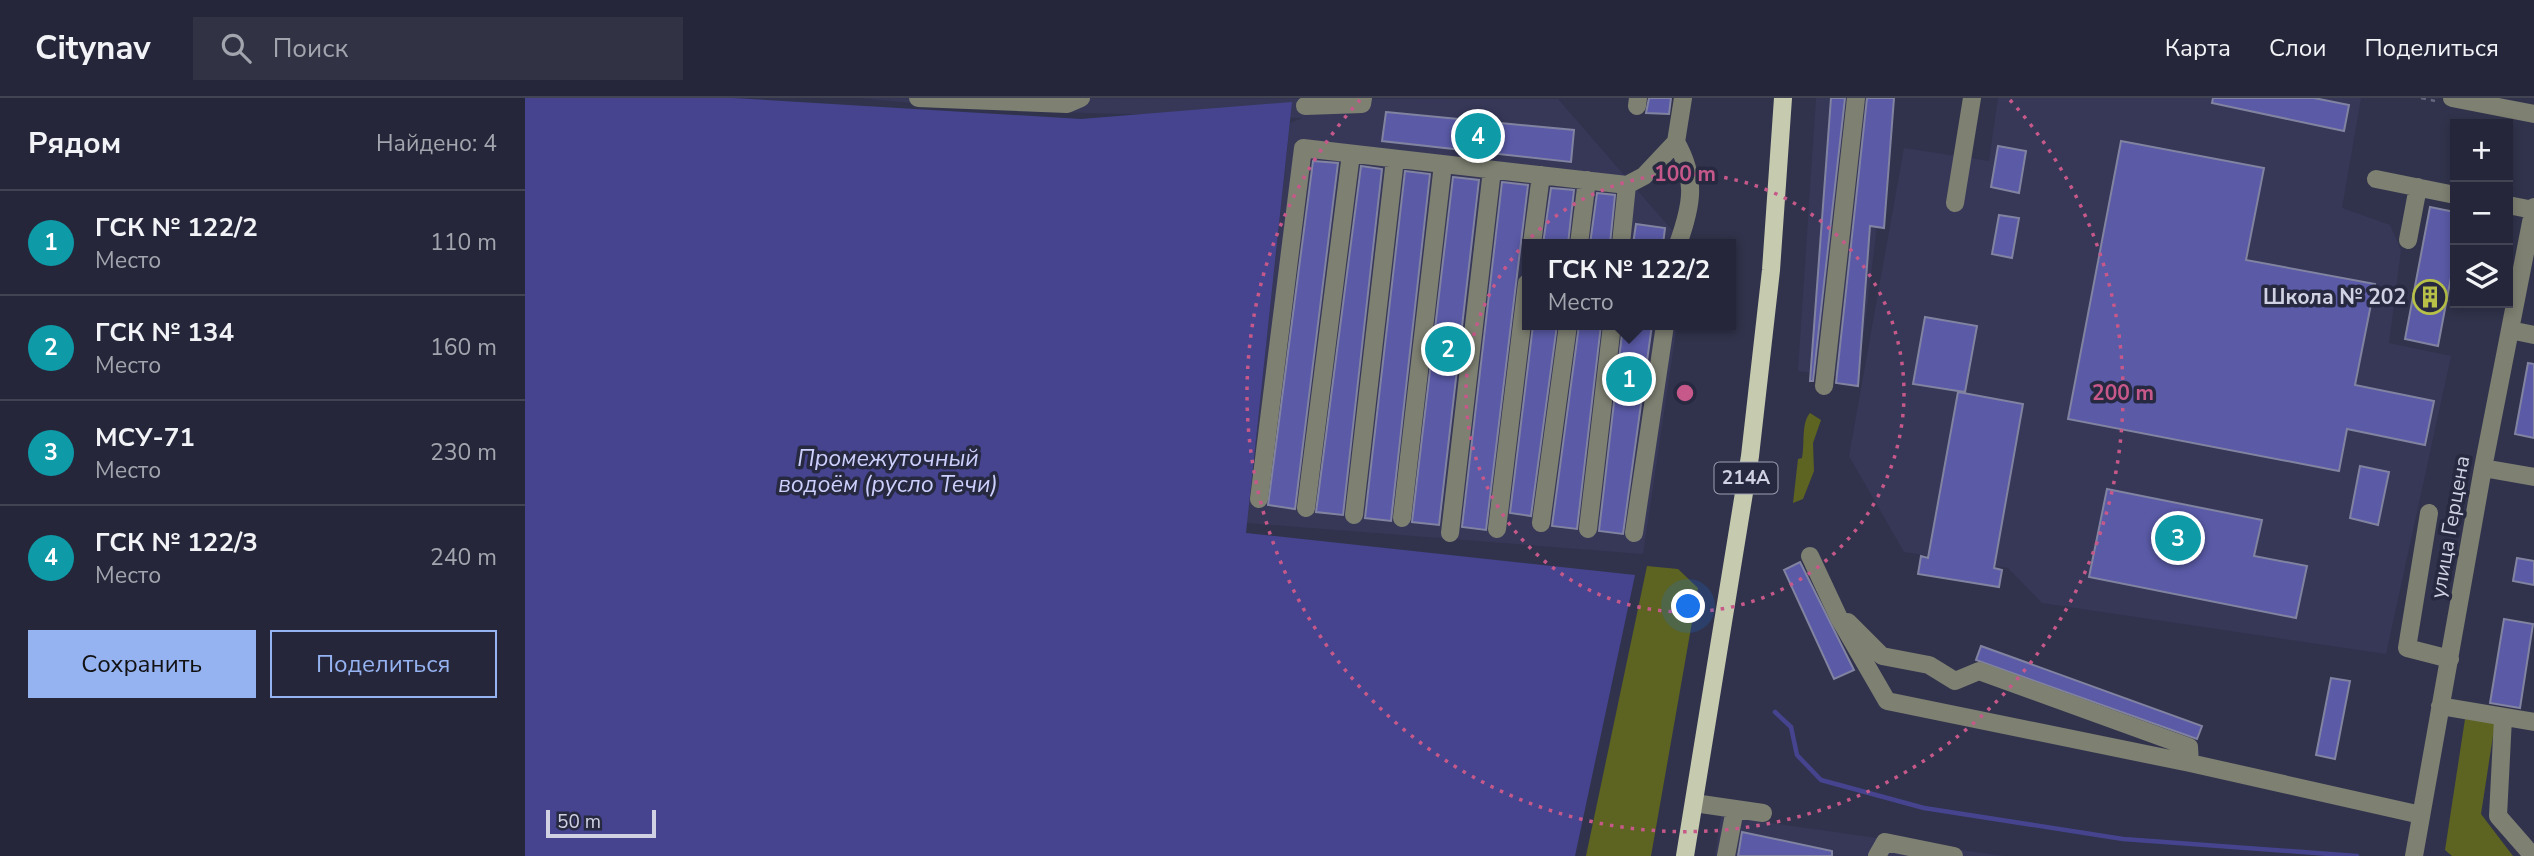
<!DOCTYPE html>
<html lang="ru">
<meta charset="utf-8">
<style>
:root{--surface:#252639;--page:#313244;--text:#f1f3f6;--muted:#a3a5ae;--line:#424353;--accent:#95b2f1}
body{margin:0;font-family:"Nunito Sans",sans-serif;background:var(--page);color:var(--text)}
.controls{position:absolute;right:21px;top:21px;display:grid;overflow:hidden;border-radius:0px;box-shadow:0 4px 10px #0003}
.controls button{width:63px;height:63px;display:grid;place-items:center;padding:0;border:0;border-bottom:2px solid var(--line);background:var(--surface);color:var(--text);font:35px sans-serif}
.scale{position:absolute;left:21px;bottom:18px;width:110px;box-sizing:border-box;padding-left:7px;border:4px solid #d0d1e2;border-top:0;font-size:19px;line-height:24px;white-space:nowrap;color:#d0d1e2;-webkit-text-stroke:5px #272941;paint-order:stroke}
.you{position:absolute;left:1164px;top:509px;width:24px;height:24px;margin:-18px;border:5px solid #fff;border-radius:50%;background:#1a73e8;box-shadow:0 0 0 10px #1a73e833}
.badge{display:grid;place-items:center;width:46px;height:46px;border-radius:50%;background:var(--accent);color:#fff;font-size:23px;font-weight:700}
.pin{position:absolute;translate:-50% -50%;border:4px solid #fff;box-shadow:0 2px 7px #0006}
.popup{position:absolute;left:997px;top:141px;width:214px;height:91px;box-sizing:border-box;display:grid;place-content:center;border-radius:0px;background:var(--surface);filter:drop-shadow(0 2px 5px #0005);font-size:23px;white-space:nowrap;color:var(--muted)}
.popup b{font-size:26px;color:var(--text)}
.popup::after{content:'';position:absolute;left:50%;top:100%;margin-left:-14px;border:14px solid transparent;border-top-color:var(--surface)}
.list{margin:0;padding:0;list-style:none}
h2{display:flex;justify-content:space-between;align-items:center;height:91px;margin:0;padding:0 28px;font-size:30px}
h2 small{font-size:23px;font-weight:400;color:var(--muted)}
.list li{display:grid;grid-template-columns:46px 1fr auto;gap:21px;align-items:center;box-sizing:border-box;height:105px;padding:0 28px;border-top:2px solid var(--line)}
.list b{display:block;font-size:26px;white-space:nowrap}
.list p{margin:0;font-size:23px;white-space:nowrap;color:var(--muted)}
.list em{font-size:23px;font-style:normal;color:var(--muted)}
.actions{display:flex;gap:14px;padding:21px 28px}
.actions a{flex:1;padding:16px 0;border:2px solid var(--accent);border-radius:0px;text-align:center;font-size:24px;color:var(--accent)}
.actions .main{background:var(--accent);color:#111}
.icon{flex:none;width:38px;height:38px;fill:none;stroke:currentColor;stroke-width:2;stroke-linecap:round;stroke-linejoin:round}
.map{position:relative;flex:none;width:2009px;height:758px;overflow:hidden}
header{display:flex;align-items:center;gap:42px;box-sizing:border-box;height:98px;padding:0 35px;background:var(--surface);border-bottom:2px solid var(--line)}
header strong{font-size:33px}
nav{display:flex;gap:38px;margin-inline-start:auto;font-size:24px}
.search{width:490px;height:63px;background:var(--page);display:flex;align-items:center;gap:18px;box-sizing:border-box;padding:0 24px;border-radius:0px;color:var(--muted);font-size:26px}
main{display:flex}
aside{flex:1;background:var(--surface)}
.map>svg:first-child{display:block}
.built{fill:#373858}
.green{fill:#5d6321}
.water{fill:#46448f}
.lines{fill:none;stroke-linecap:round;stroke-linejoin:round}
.stream{stroke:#46448f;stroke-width:4.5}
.building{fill:#5a5aa7;stroke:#8183a1;stroke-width:2}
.path{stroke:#65667d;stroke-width:2.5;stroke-dasharray:5 5;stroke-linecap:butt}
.minor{stroke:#7e8072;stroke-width:18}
.major{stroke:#c6caae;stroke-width:18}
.ring{fill:none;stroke:#c7598a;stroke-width:3.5;stroke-dasharray:3.5 7}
.labels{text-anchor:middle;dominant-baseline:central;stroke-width:7;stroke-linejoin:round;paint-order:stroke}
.shield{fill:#272941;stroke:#9d9fb2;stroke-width:2}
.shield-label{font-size:19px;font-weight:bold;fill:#d0d1e2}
.poi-label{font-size:21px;font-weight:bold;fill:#d0d1e2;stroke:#272941;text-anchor:end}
.street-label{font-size:21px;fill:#d0d1e2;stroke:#272941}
.water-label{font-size:23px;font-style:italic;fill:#cdd0fc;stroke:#272941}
.centre{fill:#c7598a;stroke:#272941;stroke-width:3.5}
.ring-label{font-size:21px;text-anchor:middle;font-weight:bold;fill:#c7598a;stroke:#272941;stroke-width:7;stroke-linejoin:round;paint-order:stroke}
</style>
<header>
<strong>Citynav</strong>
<div class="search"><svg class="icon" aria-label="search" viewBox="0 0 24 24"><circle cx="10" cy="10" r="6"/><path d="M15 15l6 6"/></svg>Поиск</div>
<nav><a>Карта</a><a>Слои</a><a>Поделиться</a></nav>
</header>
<main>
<aside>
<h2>Рядом<small>Найдено: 4</small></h2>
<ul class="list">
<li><span class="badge" style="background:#0f9aa8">1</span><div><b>ГСК № 122/2</b><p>Место</p></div><em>110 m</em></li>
<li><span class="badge" style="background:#0f9aa8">2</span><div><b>ГСК № 134</b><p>Место</p></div><em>160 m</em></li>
<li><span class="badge" style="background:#0f9aa8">3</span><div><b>МСУ-71</b><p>Место</p></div><em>230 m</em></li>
<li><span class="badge" style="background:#0f9aa8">4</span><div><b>ГСК № 122/3</b><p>Место</p></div><em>240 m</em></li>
</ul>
<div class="actions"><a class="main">Сохранить</a><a>Поделиться</a></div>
</aside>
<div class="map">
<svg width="2009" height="758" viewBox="0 0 2009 758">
<rect width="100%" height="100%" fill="#31334c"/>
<path class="built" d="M335 0 1033 1 1159 146H1002V227H1152L1118 456 722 425 765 25 778 20 561 15 420 8Z
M1291 0H1368L1333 281 1273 273Z
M1473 0H1836L1817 110 1865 127 1876 152 1864 245 1926 258 1861 556 1517 505 1483 470 1379 454 1324 358 1379 50 1464 63Z
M1196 718 1479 758H1190Z"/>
<path class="green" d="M1285 315 1296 322 1288 345 1289 373 1278 401 1268 405 1273 361 1277 360C1280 346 1276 325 1285 315Z
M1122 468 1153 471 1173 490 1126 758H1061Z
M1940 621 1970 625 1956 716 1988 758H1927L1920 752Z"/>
<path class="water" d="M0 0H208L556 21 767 4 721 435 1110 477 1050 758H0Z"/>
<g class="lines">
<path class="stream" d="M1250 614 1266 629 1272 657 1296 682 1399 710 1598 741 1832 758"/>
</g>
<path class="building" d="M1124 0H1146L1144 16 1121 15Z
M1306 0H1320L1288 283H1285Z
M1342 0H1369L1359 130 1345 128 1333 288 1311 285Z
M1688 0H1789L1824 7 1819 33 1687 5Z
M861 14 1049 32 1046 64 857 43Z
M1596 43 1739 70 1721 162 1850 186 1830 287 1909 303 1900 347 1822 331 1814 373 1543 321Z
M1473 48 1501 53 1494 95 1466 89Z
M788 63 813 65 770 411 743 407Z
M836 68 857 71 818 417 791 414Z
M880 73 905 76 866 423 840 420Z
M928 79 954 82 914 427 887 424Z
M977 84 1003 87 961 432 937 429Z
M1026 90 1049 92 1043 146H1018Z
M1072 95 1090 97 1085 146H1065Z
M1905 109 1930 114V158L1913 248 1880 241Z
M1474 117 1494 120 1487 160 1467 156Z
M1111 126 1140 130 1138 146H1108Z
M1400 219 1452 228 1440 294 1388 286Z
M1008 227H1032L1006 418 985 415Z
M1054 227H1076L1052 431 1027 428Z
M1098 227H1127L1098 436 1074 433Z
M2003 265 2009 266V340L1990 336Z
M1433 294 1498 306 1469 470 1477 472 1474 489 1393 476 1396 458 1403 460Z
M1835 368 1864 374 1853 427 1825 420Z
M1582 391 1737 422 1729 458 1782 468 1771 520 1564 479Z
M1992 460 2009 463V487L1988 483Z
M1275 464 1329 572 1309 581 1259 472Z
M1979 521 2008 526 1995 610 1965 605Z
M1456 548 1677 628 1672 641 1451 562Z
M1806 580 1825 583 1810 661 1791 657Z
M1217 734 1307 753V758H1213Z"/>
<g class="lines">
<path class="path" d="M1896 0 1910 3
M1983 54 1987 88"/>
<path class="minor" d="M393 0 542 6 556 0
M1927 0 2009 16
M780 8 837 6 838 0
M1112 8 1113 0
M1151 44C1172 81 1167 107 1153 146
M1851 81 1930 97
M1430 105 1447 0
M1983 107 2008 112
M1883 142 1893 89
M1007 146 1016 77
M1054 146 1062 82
M1096 146 1102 87
M1985 232 2009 237
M1299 288 1331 0
M1958 370 2009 379
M734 401 778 50 1102 87 1119 78 1151 44 1158 0
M781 410 826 56
M1904 415 1882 550 1925 561
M829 417 870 61
M877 420 918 66
M1016 425 1043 227
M972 431 1002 185
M1063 431 1087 227
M925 435 967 72
M1109 435 1140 227
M1285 458 1314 520 1362 603 1665 665 1896 717
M1323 524 1357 558 1404 567 1430 583 1454 573 1664 649 1665 665
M1915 608 2009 624
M1978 620 1973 718 2008 758
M1169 705 1238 715
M1201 758 1210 711
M1352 758 1360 744 1429 758
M1889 758 1958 370 2009 109"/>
<path class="major" d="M1160 758 1225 358 1246 172 1258 0"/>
</g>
<g class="ring">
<circle cx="1160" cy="295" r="219"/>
<path d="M1485 2A438 438 0 1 1 835 2"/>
</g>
<defs>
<g id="building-ring" transform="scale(1.75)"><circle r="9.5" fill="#272941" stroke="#b7c147" stroke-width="1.5"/><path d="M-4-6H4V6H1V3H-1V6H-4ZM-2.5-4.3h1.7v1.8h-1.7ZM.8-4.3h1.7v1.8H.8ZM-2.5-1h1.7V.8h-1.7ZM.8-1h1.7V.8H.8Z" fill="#b7c147"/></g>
</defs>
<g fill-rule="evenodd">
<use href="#building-ring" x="1905" y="199"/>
</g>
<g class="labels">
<rect class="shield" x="1189.5" y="364.5" width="63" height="31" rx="5"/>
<g class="shield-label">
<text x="1221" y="380">214А</text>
</g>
<g class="poi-label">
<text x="1881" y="199">Школа № 202</text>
</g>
<g class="street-label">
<text transform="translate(1925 429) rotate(-80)">улица Герцена</text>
</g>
<g class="water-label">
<text x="363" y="360">Промежуточный<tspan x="363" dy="26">водоём (русло Течи)</tspan></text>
</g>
</g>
<circle cx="1160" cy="295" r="10" class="centre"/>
<g class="ring-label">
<text x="1160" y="83">100 m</text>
<text x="1598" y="302">200 m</text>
</g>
</svg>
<div class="controls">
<button>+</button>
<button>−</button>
<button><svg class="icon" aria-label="layers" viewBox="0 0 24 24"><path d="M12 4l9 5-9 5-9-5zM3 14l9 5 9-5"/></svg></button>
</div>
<div class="scale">50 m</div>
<div class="you"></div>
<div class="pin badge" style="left:1104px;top:281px;background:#0f9aa8">1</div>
<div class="popup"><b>ГСК № 122/2</b>Место</div>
<div class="pin badge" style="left:923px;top:251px;background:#0f9aa8">2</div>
<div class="pin badge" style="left:1653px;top:440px;background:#0f9aa8">3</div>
<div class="pin badge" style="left:953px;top:38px;background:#0f9aa8">4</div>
</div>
</main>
